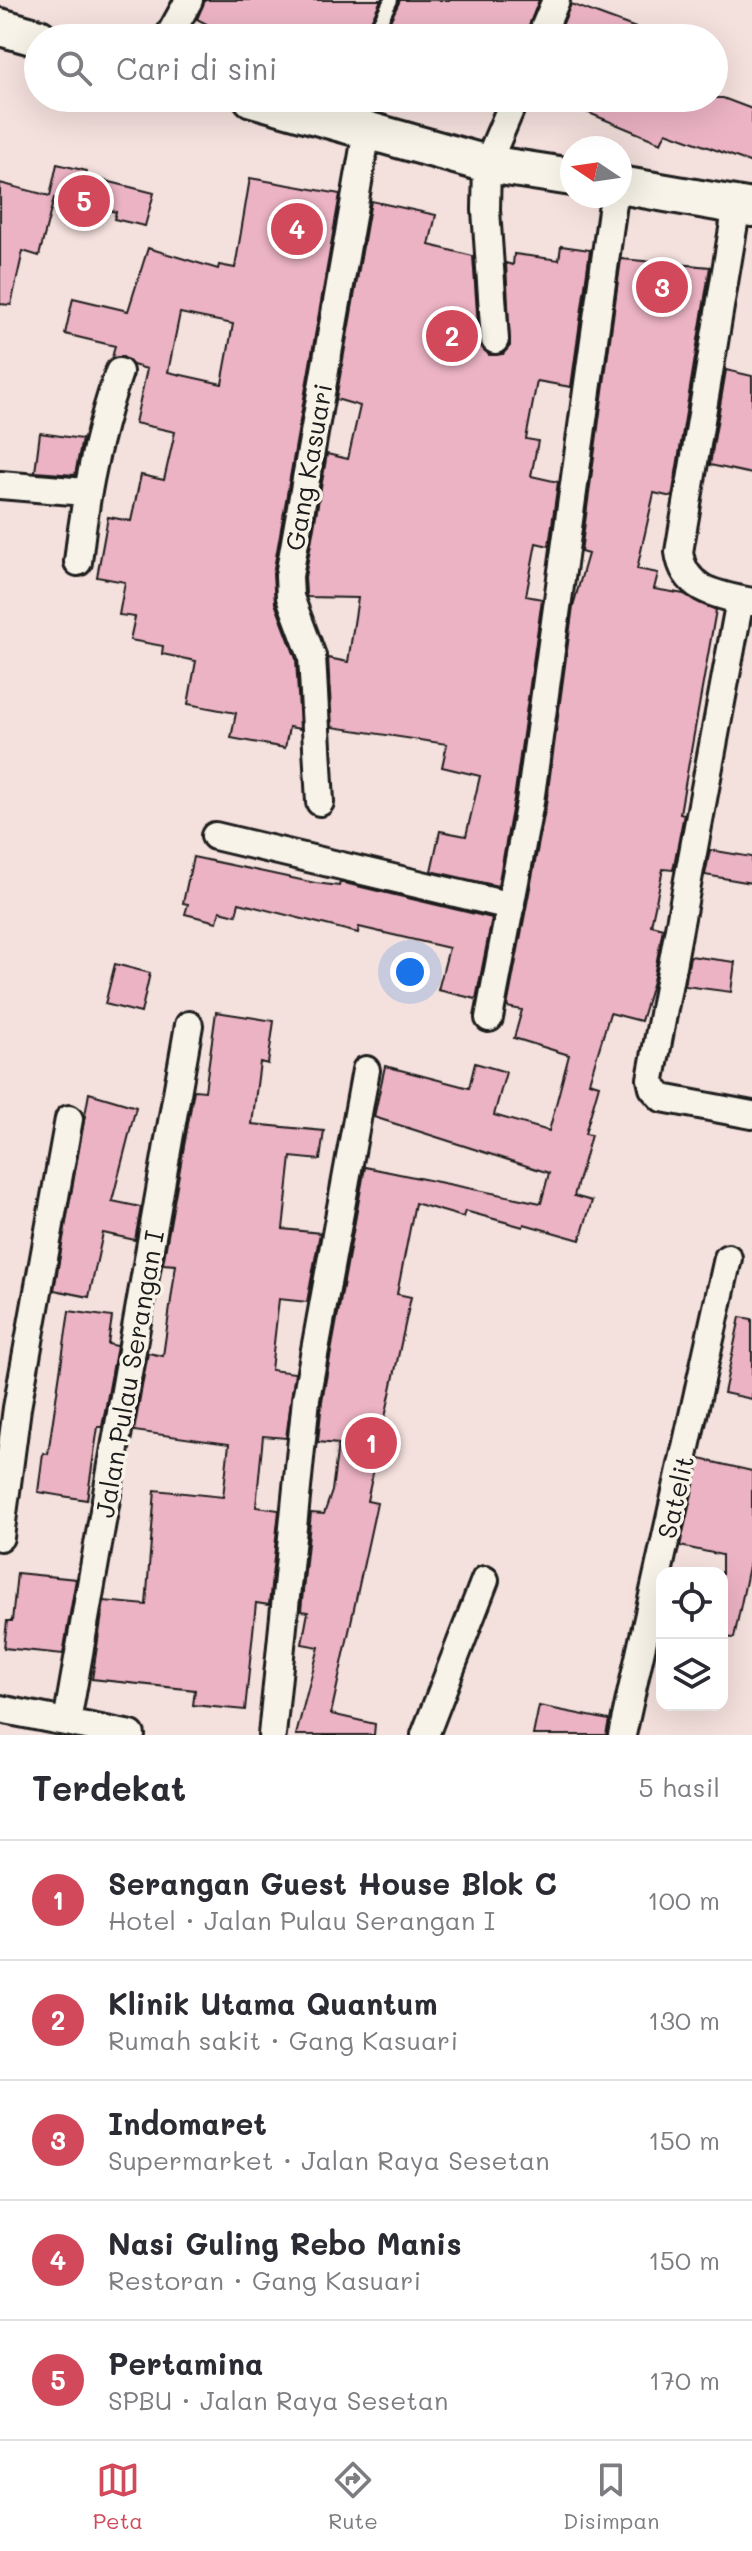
<!DOCTYPE html>
<html lang="id">
<meta charset="utf-8">
<style>
:root{--surface:#fff;--page:#f2f2f3;--text:#2b2b33;--muted:#7c7c81;--line:#e1e1e2;--accent:#d1495b}
body{margin:0;font-family:Mali,sans-serif;background:var(--page);color:var(--text)}
.controls{position:absolute;right:24px;bottom:24px;display:grid;overflow:hidden;border-radius:16px;box-shadow:0 8px 32px #0002}
.controls button{width:72px;height:72px;display:grid;place-items:center;padding:0;border:0;border-bottom:2px solid var(--line);background:var(--surface);color:var(--text);font:40px sans-serif}
.compass{position:absolute;left:560px;top:136px;width:72px;height:72px;border-radius:50%;background:var(--surface);box-shadow:0 8px 32px #0002;rotate:283deg}
.you{position:absolute;left:410px;top:972px;width:28px;height:28px;margin:-20px;border:6px solid #fff;border-radius:50%;background:#1a73e8;box-shadow:0 0 0 12px #1a73e833}
.badge{display:grid;place-items:center;width:52px;height:52px;border-radius:50%;background:var(--accent);color:#fff;font-size:26px;font-weight:700}
.pin{position:absolute;translate:-50% -50%;border:4px solid #fff;box-shadow:0 2px 8px #0006}
.list{margin:0;padding:0;list-style:none}
h2{display:flex;justify-content:space-between;align-items:center;height:104px;margin:0;padding:0 32px;font-size:34px}
h2 small{font-size:26px;font-weight:400;color:var(--muted)}
.list li{display:grid;grid-template-columns:52px 1fr auto;gap:24px;align-items:center;box-sizing:border-box;height:120px;padding:0 32px;border-top:2px solid var(--line)}
.list b{display:block;font-size:30px;white-space:nowrap}
.list p{margin:0;font-size:26px;white-space:nowrap;color:var(--muted)}
.list em{font-size:26px;font-style:normal;color:var(--muted)}
.icon{flex:none;width:44px;height:44px;fill:none;stroke:currentColor;stroke-width:2;stroke-linecap:round;stroke-linejoin:round}
.map{position:relative;flex:none;width:752px;height:1735px;overflow:hidden}
.search{position:absolute;background:var(--surface);box-shadow:0 8px 32px #0002;left:24px;right:24px;top:24px;height:88px;display:flex;align-items:center;gap:20px;box-sizing:border-box;padding:0 28px;border-radius:44px;color:var(--muted);font-size:30px}
.sheet{height:704px;background:var(--surface)}
nav{display:flex;justify-content:space-around;align-items:center;box-sizing:border-box;height:112px;border-top:2px solid var(--line);background:var(--surface);font-size:22px;color:var(--muted)}
nav a{display:grid;justify-items:center;gap:4px}
nav .on{color:var(--accent)}
.map>svg:first-child{display:block}
.building{fill:#ecb3c4;stroke:#1c1c1c;stroke-width:2;fill-rule:evenodd}
.lines{fill:none;stroke-linecap:round;stroke-linejoin:round}
.service-casing{stroke:#1c1c1c;stroke-width:18}
.minor-casing{stroke:#1c1c1c;stroke-width:32}
.secondary-casing{stroke:#1c1c1c;stroke-width:42}
.service{stroke:#f7f3e8;stroke-width:12}
.minor{stroke:#f7f3e8;stroke-width:26}
.secondary{stroke:#f7f3e8;stroke-width:36}
.labels{text-anchor:middle;dominant-baseline:central;stroke-width:7;stroke-linejoin:round;paint-order:stroke}
.street-label{font-size:26px;fill:#1c1c1c;stroke:#f7f3e8}
</style>
<div class="map">
<svg width="752" height="1735" viewBox="0 0 752 1735">
<rect width="100%" height="100%" fill="#f4e0dd"/>
<filter id="ink" filterUnits="userSpaceOnUse"><feTurbulence type="fractalNoise" baseFrequency=".0125" numOctaves="2"/><feDisplacementMap in="SourceGraphic" scale="16" xChannelSelector="R" yChannelSelector="G"/><feConvolveMatrix kernelMatrix="1 2 1 2 8 2 1 2 1" color-interpolation-filters="sRGB"/></filter>
<g filter="url(#ink)">
<path class="building" d="M205 0H381L363 38H233L197 19Z
M400 0H539L524 38H382Z
M571 4 655 35V38H557Z
M553 98H723L752 109V163L666 132 661 143Z
M57 164 87 171 86 176 154 193 145 226 114 219 116 212 54 198 39 256 23 251 11 305 0 304V183L50 196Z
M250 178 340 194 273 574 275 603 296 659 300 729 289 727 285 748 231 738 236 713 188 704 196 661 162 654 163 646 130 640 135 617 119 615 125 582 97 577 108 517 131 521 141 475 164 480 175 432 135 423 147 369 133 365 123 357 112 358 115 346 65 334 73 298 128 311 148 248 218 269 219 265 235 268ZM180 313 233 324 222 384 168 372Z
M371 201 436 215 429 245 473 256 479 341 489 355 503 354 510 346 506 263 513 265 514 254 559 260 561 246 590 250 571 387 537 381 526 439 538 441 531 476 558 482 549 546 536 543 526 596 542 599 514 799 498 886 431 871 440 831 466 836 480 776 442 767 447 744 332 727 328 658 348 662 358 598 307 597 306 594 305 577 327 454 348 459 360 406 336 399Z
M621 259 710 267 672 497 654 493 637 569 658 573 654 589 684 594 716 610 680 813 684 814 673 870 663 869 651 925 663 928 653 981 641 1021 610 1013 589 1082 599 1085 585 1134 591 1135 574 1196 592 1201 580 1240 524 1224 523 1227 465 1211 463 1217 415 1203 397 1294 411 1297 367 1501 377 1503 331 1714 375 1724 374 1735H296L319 1647 302 1644 308 1612 301 1611 311 1513 324 1514 332 1491 338 1444 318 1442 322 1401 365 1167 541 1203 549 1173 374 1117 385 1066 469 1088 475 1063 506 1072 494 1115 549 1131 569 1055 514 1038 522 1010 507 1007 546 805 573 606 588 554 581 552Z
M726 370 752 376V474L710 465Z
M40 433 82 439 75 475 35 472Z
M710 850 752 857V883L705 875Z
M193 857 315 883 339 886 340 882 492 918 476 999 438 990 449 948 359 927 358 933 239 903 236 915 220 911 217 922 185 914 188 904 183 903Z
M690 956 735 962 731 992 685 986Z
M115 964 150 973 141 1013 105 1004Z
M216 1012 274 1021 268 1064 260 1062 252 1124 324 1131 320 1160 291 1157 283 1229 320 1233 307 1302 279 1299 271 1370 295 1373 286 1438 263 1436 256 1507 279 1510 269 1605 256 1603 245 1710 193 1705 195 1690 92 1679 104 1601 146 1605 155 1490 223 1497 229 1444 134 1431 148 1353 163 1356 176 1265 163 1264 194 1090 205 1091Z
M89 1093 136 1107 112 1201 141 1207 135 1240 103 1233 89 1297 54 1290Z
M69 1311 112 1317 108 1344 117 1346 102 1427H98L87 1500 38 1492 43 1453 48 1454Z
M740 1317 752 1319V1399L724 1393Z
M700 1459 752 1471V1552L734 1638 722 1637V1555L680 1546Z
M17 1573 76 1579 63 1654 4 1648 7 1621H12Z
M539 1706 609 1720 606 1735H533Z"/>
<g class="lines">
<g class="service-casing">
<path id="service" d="M372 38 391 0
M331 118 341 98"/>
</g>
<g class="minor-casing">
<path id="minor" d="M168 38 189 0
M540 38 556 0
M737 205 679 552C684 591 718 595 752 602
M495 340 486 210 487 164 515 98
M0 485 85 492
M78 562C85 495 97 435 119 372
M740 600 651 1079 653 1088 662 1098 752 1115
M320 802 312 656 290 597 289 576 367 131
M215 836 511 906
M489 1018 530 802 614 196
M0 1537 17 1408 69 1119
M0 1709 131 1735
M67 1722 189 1025
M272 1735 306 1399 366 1070
M425 1735 485 1580
M622 1735 728 1258"/>
</g>
<g class="secondary-casing">
<path id="secondary" d="M0 27 39 38
M252 98 487 164 572 177
M620 185 752 208"/>
</g>
<use href="#service" class="service"/>
<use href="#minor" class="minor"/>
<use href="#secondary" class="secondary"/>
</g>
</g>
<g class="labels">
<g class="street-label">
<text transform="translate(308 467) rotate(-80)">Gang Kasuari</text>
<text transform="translate(129 1374) rotate(-80)">Jalan Pulau Serangan I</text>
<text transform="translate(675 1497) rotate(-77)">Satelit</text>
</g>
</g>
</svg>
<div class="controls">
<button><svg class="icon" aria-label="locate" viewBox="0 0 24 24"><circle cx="12" cy="12" r="6"/><path d="M12 2v4M12 18v4M2 12h4M18 12h4"/></svg></button>
<button><svg class="icon" aria-label="layers" viewBox="0 0 24 24"><path d="M12 4l9 5-9 5-9-5zM3 14l9 5 9-5"/></svg></button>
</div>
<svg class="compass" viewBox="-18 -18 36 36"><path d="M0-13l5 13h-10z" fill="#e53935"/><path d="M0 13l5-13h-10z" fill="#7c7c81"/></svg>
<div class="you"></div>
<div class="pin badge" style="left:371px;top:1443px">1</div>
<div class="pin badge" style="left:452px;top:336px">2</div>
<div class="pin badge" style="left:662px;top:287px">3</div>
<div class="pin badge" style="left:297px;top:229px">4</div>
<div class="pin badge" style="left:84px;top:201px">5</div>
<div class="search"><svg class="icon" aria-label="search" viewBox="0 0 24 24"><circle cx="10" cy="10" r="6"/><path d="M15 15l6 6"/></svg>Cari di sini</div>
</div>
<section class="sheet">
<h2>Terdekat<small>5 hasil</small></h2>
<ul class="list">
<li><span class="badge">1</span><div><b>Serangan Guest House Blok C</b><p>Hotel · Jalan Pulau Serangan I</p></div><em>100 m</em></li>
<li><span class="badge">2</span><div><b>Klinik Utama Quantum</b><p>Rumah sakit · Gang Kasuari</p></div><em>130 m</em></li>
<li><span class="badge">3</span><div><b>Indomaret</b><p>Supermarket · Jalan Raya Sesetan</p></div><em>150 m</em></li>
<li><span class="badge">4</span><div><b>Nasi Guling Rebo Manis</b><p>Restoran · Gang Kasuari</p></div><em>150 m</em></li>
<li><span class="badge">5</span><div><b>Pertamina</b><p>SPBU · Jalan Raya Sesetan</p></div><em>170 m</em></li>
</ul>
</section>
<nav>
<a class="on"><svg class="icon" aria-label="map" viewBox="0 0 24 24"><path d="M3 6l6-2 6 2 6-2v14l-6 2-6-2-6 2zM9 4v14M15 6v14"/></svg>Peta</a>
<a><svg class="icon" aria-label="directions" viewBox="0 0 24 24"><path d="M12 3l9 9-9 9-9-9zM9 14v-3h6M13 9l2 2-2 2"/></svg>Rute</a>
<a><svg class="icon" aria-label="saved" viewBox="0 0 24 24"><path d="M7 4h10v16l-5-4-5 4z"/></svg>Disimpan</a>
</nav>
